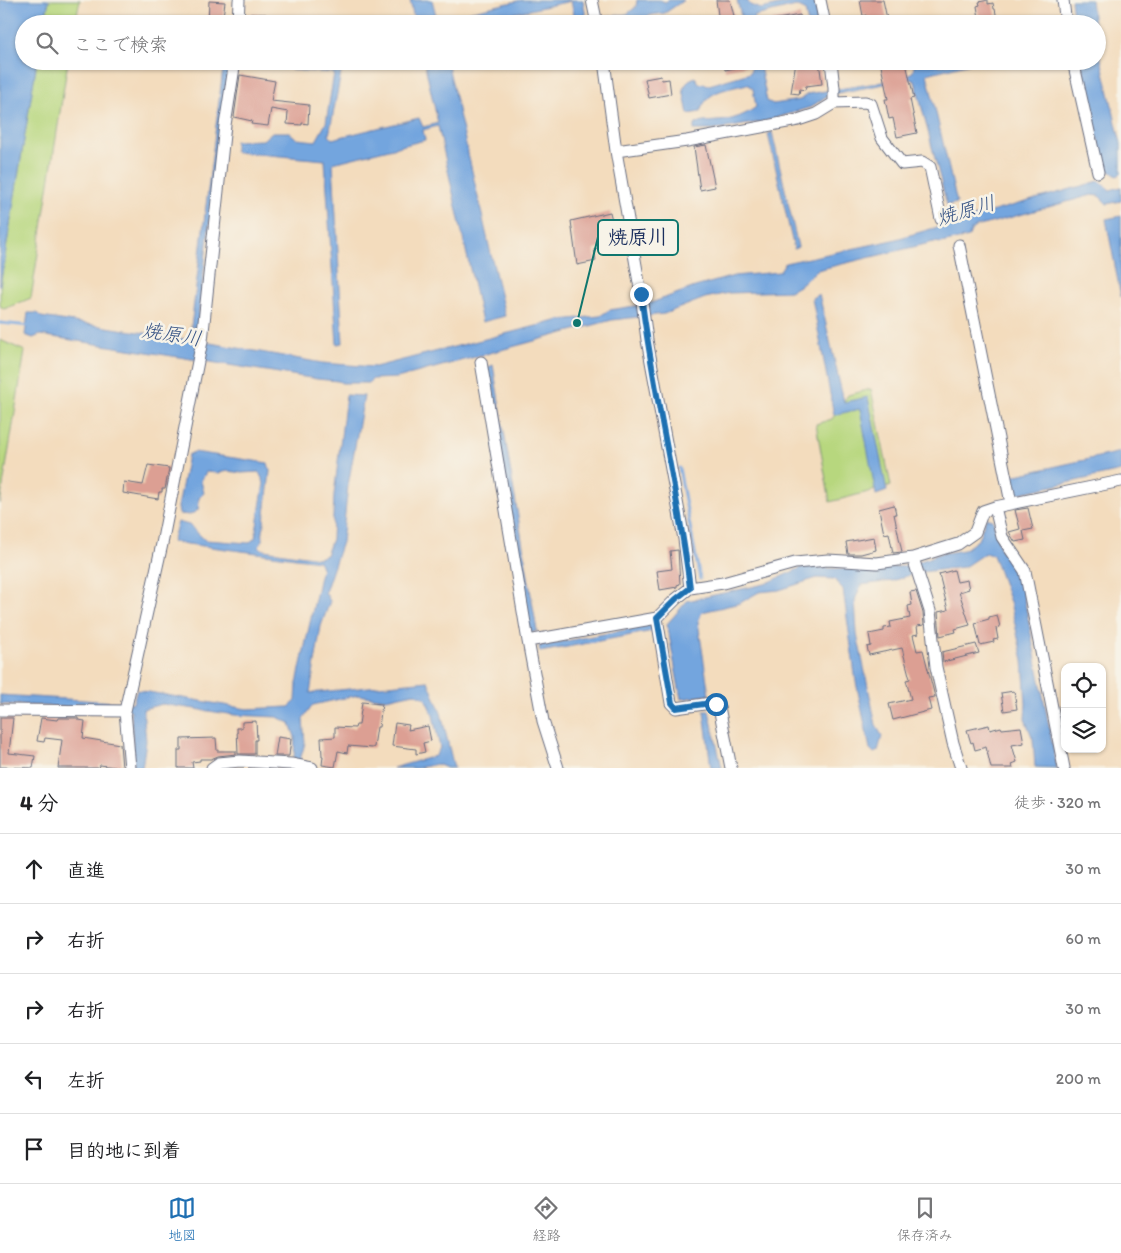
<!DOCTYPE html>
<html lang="ja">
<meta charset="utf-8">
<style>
:root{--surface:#fff;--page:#f6f6f6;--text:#202124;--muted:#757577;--line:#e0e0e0;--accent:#1f6fb2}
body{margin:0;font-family:Itim,"Klee One",sans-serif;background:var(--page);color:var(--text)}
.controls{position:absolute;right:15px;bottom:15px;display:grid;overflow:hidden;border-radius:10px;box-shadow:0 1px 4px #0004}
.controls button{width:45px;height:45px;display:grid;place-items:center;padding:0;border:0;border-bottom:1px solid var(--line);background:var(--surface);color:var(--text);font:25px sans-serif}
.stop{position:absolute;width:15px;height:15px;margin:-11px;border:4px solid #1f6fb2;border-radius:50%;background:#fff}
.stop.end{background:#1f6fb2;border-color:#fff;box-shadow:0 1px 5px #0008}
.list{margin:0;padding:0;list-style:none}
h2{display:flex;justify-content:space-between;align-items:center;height:65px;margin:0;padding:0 20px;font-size:21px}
h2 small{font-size:16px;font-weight:400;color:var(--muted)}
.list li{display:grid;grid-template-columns:32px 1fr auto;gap:15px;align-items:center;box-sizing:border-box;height:70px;padding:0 20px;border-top:1px solid var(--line)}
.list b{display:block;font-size:19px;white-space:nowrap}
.list em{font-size:16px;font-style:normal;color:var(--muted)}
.icon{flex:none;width:28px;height:28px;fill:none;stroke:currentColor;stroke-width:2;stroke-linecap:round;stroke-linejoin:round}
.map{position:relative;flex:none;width:1121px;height:768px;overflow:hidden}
.search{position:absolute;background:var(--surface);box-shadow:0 1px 4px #0004;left:15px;right:15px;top:15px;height:55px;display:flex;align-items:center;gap:12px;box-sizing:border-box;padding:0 18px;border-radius:28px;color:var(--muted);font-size:19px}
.sheet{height:415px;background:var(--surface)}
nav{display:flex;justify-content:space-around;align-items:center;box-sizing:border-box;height:70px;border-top:1px solid var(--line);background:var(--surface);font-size:14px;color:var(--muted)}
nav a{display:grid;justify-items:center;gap:2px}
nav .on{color:var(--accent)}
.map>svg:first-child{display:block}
.green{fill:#b7d77e;stroke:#69836e}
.water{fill:#73a5de;stroke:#476a9e}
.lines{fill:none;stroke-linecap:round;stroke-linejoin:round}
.stream{stroke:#73a5de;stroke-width:3}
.building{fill:#dc9f93}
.minor-casing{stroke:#676c7f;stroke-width:13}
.minor{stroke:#fff;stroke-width:11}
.route{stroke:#1f6fb2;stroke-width:6}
.labels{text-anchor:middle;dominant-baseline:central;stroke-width:5;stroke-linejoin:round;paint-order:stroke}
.water-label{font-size:20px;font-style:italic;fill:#355284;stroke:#f7f3e8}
.leader{fill:none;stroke:#0f766e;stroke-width:2}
.callout-dot{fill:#0f766e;stroke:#f7f3e8;stroke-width:2}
.callout{fill:#f7f3e8;stroke:#0f766e;stroke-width:2}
.callout-label{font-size:20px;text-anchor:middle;font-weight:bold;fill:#1b2f5e}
</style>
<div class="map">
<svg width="1121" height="768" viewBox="0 0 1121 768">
<rect width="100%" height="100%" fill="#f7f3e8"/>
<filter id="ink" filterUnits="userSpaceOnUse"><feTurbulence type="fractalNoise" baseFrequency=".02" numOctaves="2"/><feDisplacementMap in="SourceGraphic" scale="10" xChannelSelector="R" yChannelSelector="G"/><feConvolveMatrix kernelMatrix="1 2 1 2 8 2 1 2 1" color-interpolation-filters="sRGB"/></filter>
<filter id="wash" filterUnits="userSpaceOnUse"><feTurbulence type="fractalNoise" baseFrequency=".0096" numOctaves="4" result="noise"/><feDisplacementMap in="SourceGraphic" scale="20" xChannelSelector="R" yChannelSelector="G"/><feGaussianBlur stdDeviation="1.12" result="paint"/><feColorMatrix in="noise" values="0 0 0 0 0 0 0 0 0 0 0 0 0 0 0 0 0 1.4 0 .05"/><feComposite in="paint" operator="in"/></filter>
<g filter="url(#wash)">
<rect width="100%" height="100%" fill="#f3dcbd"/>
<path class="green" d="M49 0H80L75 24H44Z
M37 61H68L31 298 4 309 0 306V286Z
M0 340 25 351 0 504Z
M871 389 891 486 830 502 816 424 832 419 848 395Z"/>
<path class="water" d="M0 0H49L44 24H24V61H37L0 286Z
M410 0H432L437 19 522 0H583L587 24H576L571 1 464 24H415Z
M637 0H660L665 2 669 0H684L665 13 651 15 633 23 608 24 605 17 627 14 636 7Z
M737 0H747L750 5 761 9 800 0H815L818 23 808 24 805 10 796 6 755 16 752 24H743Z
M1071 0H1091L1094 24H1074Z
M1097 42 1121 144V174L1117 176 1104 167 1081 61H1097Z
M224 61H229L197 327H191Z
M288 61H294L295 64 342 68 329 135 332 139 419 118 423 127 438 123 424 61H447L505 316 482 322 438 126 423 130 425 140 333 163 343 343 337 344 325 160 235 152V141L263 140 272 132H289L297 139 316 141 326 123 334 73 291 70Z
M751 61H759L767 101 773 104 800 100 807 94 895 80 913 72 915 61H934L939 66 964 61H978L927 74 957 203 947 205 915 81 910 79 828 95 811 107 766 121 714 130H694V125C702 121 708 122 717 121 730 121 746 115 756 107L753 89 747 84C726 90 708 89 700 112L688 114 683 89 689 80 695 77 699 83 709 85 750 73 752 65Z
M772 132 798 247 794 249 768 134Z
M1099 181 1110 190 1121 187V201L1107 204 1099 196 1092 195 976 227 971 230 969 237 941 243 934 242 817 270 799 286 790 291 729 293 705 298 664 314 612 320 397 378 373 379 368 383H342L338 381 317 379 40 335 33 338 25 335 28 313H37L41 317 210 343 322 363 375 367 560 320 600 316 609 310 648 304 695 287 734 276 779 272 785 263 889 241Z
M1121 216V297L1106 219Z
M819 294 844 402 868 397 887 491 876 495 860 409 834 415 812 298Z
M493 365 537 631 530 633 487 368Z
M346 395 364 396 348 485 342 542 325 592 330 601 321 626 310 693 428 681 441 713 454 768H447L437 764 417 768H393L435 756 440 748 433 715 425 698 414 693 386 699 358 695 313 705 303 719 305 743 300 760V768L294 759 295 737 290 723 277 717 235 715 162 704 143 709 146 741 142 768H134L131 710 0 704V695L133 703 137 690 247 709 289 707 296 701 297 683 322 567 319 561 172 542 178 522 189 525 205 540 249 543 255 538 264 483 259 472 241 473 229 471 218 473 206 472 201 481 204 493 199 498 198 510 190 515 179 514 178 507 188 455 194 452 268 463 270 471 262 540 259 547 264 550 319 558 326 555 332 539 334 495Z
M1121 452V471L1016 494 1012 476Z
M986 518 993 520 1000 549 1019 572 1057 768 1035 767 1033 739 1025 719 1026 704 1023 660 1010 602 993 555 985 553 964 567 922 572 921 568 910 571V575L892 581 861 585 855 600 857 634 876 725 882 736 878 751 874 753 870 749 856 682 843 589 834 579 817 578 779 590 759 592 740 603 702 612 698 622 709 695 681 699 667 624 687 601 765 584 803 567 861 570 908 566 939 554 964 550 978 540Z
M652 625 653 631 540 652 539 646Z
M704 711H709L722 768H711Z"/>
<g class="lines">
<path class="stream" d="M0 323 30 326
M679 468 700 579"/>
</g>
<g id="blocks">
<path class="building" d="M716 0H730L736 24H696V20L718 15Z
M860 0H883L887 19 867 23 866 15 863 16Z
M988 0V4L993 3 994 9H995L998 24H980L977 6 980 5 979 2Z
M209 1 225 2 222 24H208Z
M246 14H266V24H246Z
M800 15 801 24H773L772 20Z
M724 61H748L749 65 725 70Z
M796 61H819L822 84 806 86 805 90 800 89 799 94 791 93Z
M880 61H902L903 64 906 63 914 98 910 99 917 133 897 137 893 118 889 119 885 99H888Z
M240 75 275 81 271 101 309 105 308 124 302 123V125L287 124 288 112 271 109 268 126 251 124 252 121 234 117Z
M661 76 662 80 669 79 671 94 649 98 645 79Z
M706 145 715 187 700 190 694 147Z
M610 212 614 229 620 228 623 243 594 249 596 261 577 265 571 221Z
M148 465 169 468 165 489H162V492H159L158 499 123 493 124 482 143 485Z
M894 505 896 514H894L902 552 893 553 889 533 884 534 879 509Z
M1028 508 1033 529 1023 531 1025 540 1015 542 1009 532 1020 529 1015 510Z
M874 537 876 550 861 554H848L846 542Z
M678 550 680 584 677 585V587L660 590 657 571 672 569 670 551Z
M954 570 957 582 967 580 969 589 959 592 970 625 955 629 956 632 940 636 938 612 948 610 939 574Z
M916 591 923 613 924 625 917 626 918 634 913 635 917 651 923 650 935 697 928 698 931 710 893 720 889 704 911 699 906 680 910 679 902 648 869 655 867 647 871 646 869 634 884 631V628L891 627 890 622 910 618 908 606 912 605 910 592Z
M997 615 1000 627 996 628 998 639 993 640 994 642 980 645 975 623 989 619V617Z
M976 644 979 653 943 662 942 652Z
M1014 691 1017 709 1004 711 1001 693Z
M362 702 382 704 379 727H377L374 747 372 748 348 746 347 753 338 751 335 767 322 765 323 756H322L321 738 335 737V727L355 728 356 725H359Z
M0 718H13L9 753 35 756 33 768 0 767Z
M41 718 57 720 58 718H78V720L85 721 83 738 120 744 122 768 100 765 99 768H58L62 740 45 738 44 742 37 741Z
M256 721 257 740H255V754H238L237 728H242V722Z
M395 723 409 725 408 730 428 726 431 741 423 743 425 752 416 754V749L392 746Z
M989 725 990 730 1001 727 1002 729 1021 727 1024 743 1012 745 1017 762 1012 764 1013 768H991L986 747 975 750 973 742 971 743 967 730Z
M278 737 291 739 289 756H275Z
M216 738 217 751H236V754L218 756 211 759H200V761L192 762 193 768H178V750H181V739Z"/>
</g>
</g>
<g filter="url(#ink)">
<use href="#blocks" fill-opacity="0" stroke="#676c7f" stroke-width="1"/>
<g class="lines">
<g class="minor-casing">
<path id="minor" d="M592 0 597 24
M820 0 825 24
M1063 0 1066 24
M238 24 239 0
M604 61 616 151 641 294 647 340 684 539 690 588
M1073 61 1098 172
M834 103 865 102 871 104 882 138 902 164 922 162 930 167 941 219
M616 151 687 141 798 120 816 114 834 103V88L831 61
M959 245 1011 503
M481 362 528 641
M995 507 1002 537 1025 571 1064 768
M913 558 930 611 936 667 953 743 961 768
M657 618 671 703 676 708 711 703 716 704 719 707 731 768
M0 710 125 711
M130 768 125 711 162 544 202 341 225 125 235 61
M212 768 219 763 240 761 291 764 312 768
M558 768 543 721 528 641 657 618 676 599 690 588 723 583 795 563 828 560 877 563 913 558 958 544 975 532 983 511 995 507 1121 481"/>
</g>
<use href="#minor" class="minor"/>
</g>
</g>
<g class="lines" filter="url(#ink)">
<path class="route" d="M641 294C653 393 678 489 690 588L676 599 657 618 672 703 676 708 711 703 716 704"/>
</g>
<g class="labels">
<g class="water-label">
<text transform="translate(966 210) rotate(-16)">焼原川</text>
<text transform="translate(172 334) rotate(9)">焼原川</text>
</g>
</g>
<path class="leader" d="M577 323L598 237"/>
<circle class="callout-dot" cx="577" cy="323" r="5"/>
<rect class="callout" x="598" y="220" width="80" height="35" rx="5"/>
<g class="callout-label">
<text x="638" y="244">焼原川</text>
</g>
</svg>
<div class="controls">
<button><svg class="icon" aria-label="locate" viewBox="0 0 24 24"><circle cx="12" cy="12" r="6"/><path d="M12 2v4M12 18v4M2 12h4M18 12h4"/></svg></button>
<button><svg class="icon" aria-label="layers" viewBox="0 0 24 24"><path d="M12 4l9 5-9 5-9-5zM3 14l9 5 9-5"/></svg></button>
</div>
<div class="stop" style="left:716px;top:704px"></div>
<div class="stop end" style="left:641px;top:294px"></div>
<div class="search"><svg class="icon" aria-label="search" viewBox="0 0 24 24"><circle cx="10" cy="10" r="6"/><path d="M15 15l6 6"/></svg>ここで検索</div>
</div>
<section class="sheet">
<h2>4 分<small>徒歩 · 320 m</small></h2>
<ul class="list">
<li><svg class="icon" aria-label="ahead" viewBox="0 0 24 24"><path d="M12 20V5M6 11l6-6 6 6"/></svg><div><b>直進</b></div><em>30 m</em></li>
<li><svg class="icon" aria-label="right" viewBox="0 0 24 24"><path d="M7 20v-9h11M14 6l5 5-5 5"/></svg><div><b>右折</b></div><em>60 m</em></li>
<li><svg class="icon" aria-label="right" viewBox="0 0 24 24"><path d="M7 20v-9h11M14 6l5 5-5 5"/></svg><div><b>右折</b></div><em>30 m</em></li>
<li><svg class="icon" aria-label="left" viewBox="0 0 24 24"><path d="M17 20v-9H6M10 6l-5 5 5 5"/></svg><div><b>左折</b></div><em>200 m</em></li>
<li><svg class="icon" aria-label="arrive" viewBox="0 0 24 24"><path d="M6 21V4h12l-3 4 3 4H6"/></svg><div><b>目的地に到着</b></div></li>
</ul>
</section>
<nav>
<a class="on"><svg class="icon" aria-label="map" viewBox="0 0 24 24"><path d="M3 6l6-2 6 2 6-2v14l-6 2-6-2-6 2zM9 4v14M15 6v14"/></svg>地図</a>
<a><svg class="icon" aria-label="directions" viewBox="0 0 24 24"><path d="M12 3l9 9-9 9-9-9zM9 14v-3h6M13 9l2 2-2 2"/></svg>経路</a>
<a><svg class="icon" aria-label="saved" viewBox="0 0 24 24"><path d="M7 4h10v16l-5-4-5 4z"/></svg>保存済み</a>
</nav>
